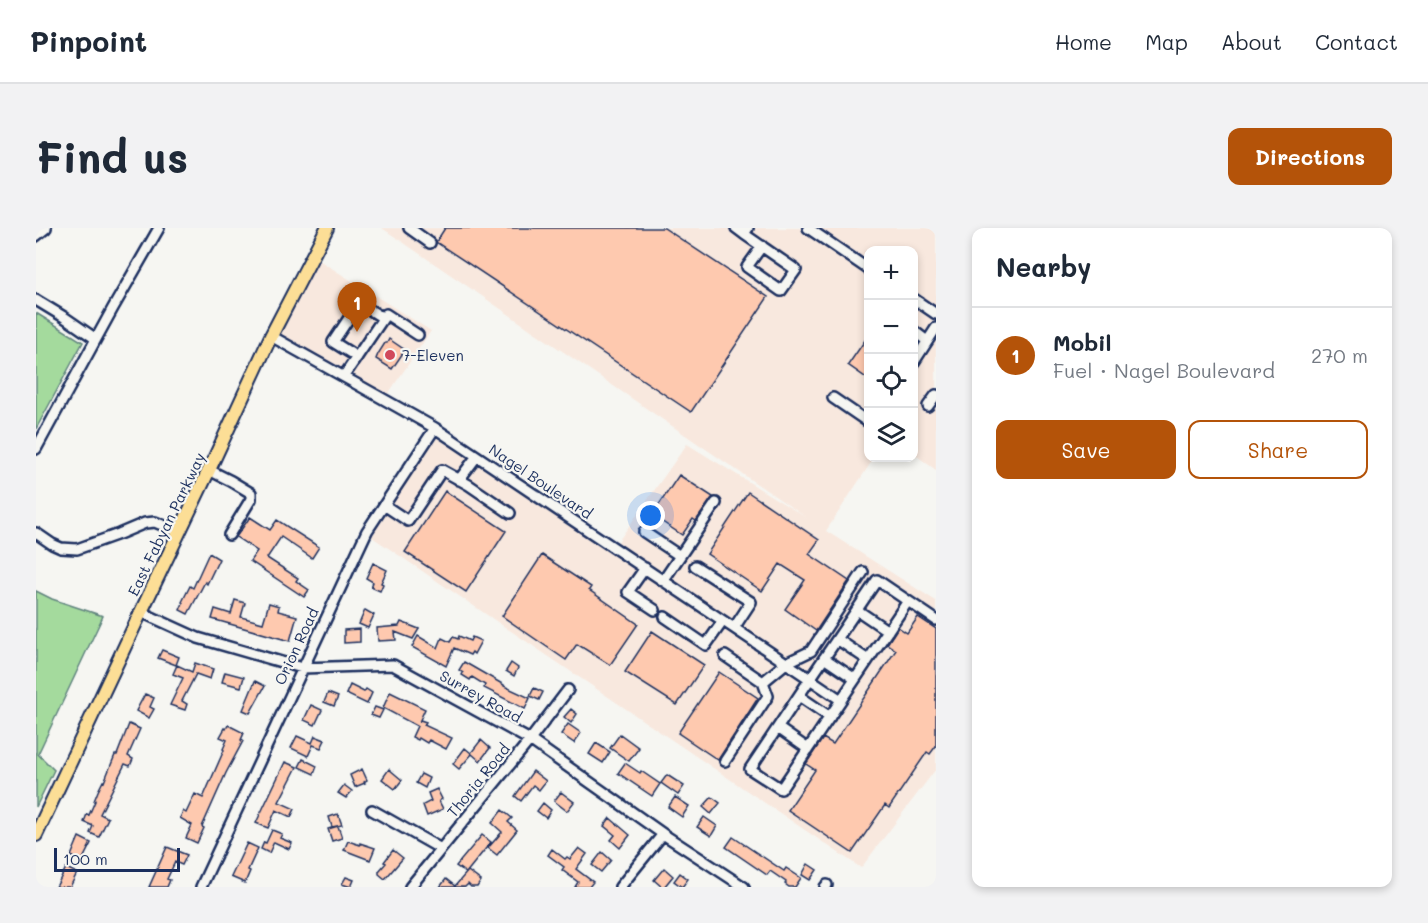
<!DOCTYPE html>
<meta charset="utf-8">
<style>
:root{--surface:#fff;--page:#f2f2f3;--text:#1f2937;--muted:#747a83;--line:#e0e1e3;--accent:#b45309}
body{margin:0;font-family:Mali,sans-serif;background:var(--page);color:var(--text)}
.controls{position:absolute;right:18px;top:18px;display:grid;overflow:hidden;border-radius:12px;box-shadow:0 3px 9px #0003}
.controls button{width:54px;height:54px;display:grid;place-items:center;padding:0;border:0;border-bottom:2px solid var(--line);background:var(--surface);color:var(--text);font:30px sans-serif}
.scale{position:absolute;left:18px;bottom:15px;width:126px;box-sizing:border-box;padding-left:6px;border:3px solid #1b2f5e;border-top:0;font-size:16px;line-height:21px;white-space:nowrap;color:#1b2f5e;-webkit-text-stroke:4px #f6f6f2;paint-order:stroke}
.you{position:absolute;left:615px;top:288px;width:21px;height:21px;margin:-15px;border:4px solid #fff;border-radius:50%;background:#1a73e8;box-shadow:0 0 0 9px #1a73e833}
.badge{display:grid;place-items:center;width:39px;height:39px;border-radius:50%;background:var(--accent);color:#fff;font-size:20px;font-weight:700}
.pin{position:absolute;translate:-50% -50px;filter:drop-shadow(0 2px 3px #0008)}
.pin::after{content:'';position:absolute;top:32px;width:21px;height:18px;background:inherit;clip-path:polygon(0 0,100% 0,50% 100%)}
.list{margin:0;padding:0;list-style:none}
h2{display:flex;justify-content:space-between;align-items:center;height:78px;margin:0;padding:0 24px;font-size:26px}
h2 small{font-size:20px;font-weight:400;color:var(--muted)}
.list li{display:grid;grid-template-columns:39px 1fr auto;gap:18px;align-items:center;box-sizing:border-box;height:96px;padding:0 24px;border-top:2px solid var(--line)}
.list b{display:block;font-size:22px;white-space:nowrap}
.list p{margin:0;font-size:20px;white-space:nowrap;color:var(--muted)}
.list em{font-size:20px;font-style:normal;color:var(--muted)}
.actions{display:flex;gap:12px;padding:18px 24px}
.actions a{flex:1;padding:14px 0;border:2px solid var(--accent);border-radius:12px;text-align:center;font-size:21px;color:var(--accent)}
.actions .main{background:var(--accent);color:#fff}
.icon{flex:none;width:33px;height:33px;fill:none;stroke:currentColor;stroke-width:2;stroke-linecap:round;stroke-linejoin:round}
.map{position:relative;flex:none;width:900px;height:659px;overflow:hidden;border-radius:12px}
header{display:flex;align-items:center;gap:36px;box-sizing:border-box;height:84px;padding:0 30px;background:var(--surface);border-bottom:2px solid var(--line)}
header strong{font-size:28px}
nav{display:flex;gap:33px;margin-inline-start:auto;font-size:21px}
.intro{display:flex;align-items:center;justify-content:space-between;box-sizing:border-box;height:144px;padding:0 36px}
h1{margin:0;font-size:42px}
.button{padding:15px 27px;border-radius:12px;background:var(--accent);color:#fff;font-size:21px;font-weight:700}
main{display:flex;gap:36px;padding:0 36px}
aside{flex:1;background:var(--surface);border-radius:12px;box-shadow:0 3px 9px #0003}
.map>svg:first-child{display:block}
.built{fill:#f8e8de}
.green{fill:#a4da9d;stroke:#60847e;stroke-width:1.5}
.building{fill:#fec9af;stroke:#1b2f5e;stroke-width:1.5}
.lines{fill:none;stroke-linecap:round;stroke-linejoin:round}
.minor-casing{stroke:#1b2f5e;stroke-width:14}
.major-casing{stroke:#1b2f5e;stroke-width:16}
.minor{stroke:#f6f6f2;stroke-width:9}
.major{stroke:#fcde96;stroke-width:12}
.poi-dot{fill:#d1495b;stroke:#f6f6f2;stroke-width:2}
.labels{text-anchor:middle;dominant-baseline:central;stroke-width:4.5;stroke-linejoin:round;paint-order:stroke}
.poi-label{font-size:15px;fill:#1b2f5e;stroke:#f6f6f2;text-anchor:start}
.street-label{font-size:15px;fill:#1b2f5e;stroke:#f6f6f2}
</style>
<header>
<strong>Pinpoint</strong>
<nav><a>Home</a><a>Map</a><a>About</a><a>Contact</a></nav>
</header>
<div class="intro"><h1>Find us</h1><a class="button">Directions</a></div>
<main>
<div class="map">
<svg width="900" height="659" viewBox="0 0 900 659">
<rect width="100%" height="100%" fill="#f6f6f2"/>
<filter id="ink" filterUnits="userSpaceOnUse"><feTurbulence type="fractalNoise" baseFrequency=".0167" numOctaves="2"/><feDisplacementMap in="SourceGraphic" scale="12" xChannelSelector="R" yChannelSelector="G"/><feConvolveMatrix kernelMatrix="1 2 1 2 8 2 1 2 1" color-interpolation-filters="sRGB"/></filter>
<g filter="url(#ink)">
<path class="built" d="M346 0H900V242L878 226V22H832V230H838L790 303 900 373V541L825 640 333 307 401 205 574 325 651 216 771 290Z
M278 29 395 103 350 169 238 107Z"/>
<path class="green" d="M0 85 47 114 0 201Z
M0 363 16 371 67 388 2 526 18 542 0 579Z"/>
<path class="building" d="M409 0H628L732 69 655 184 400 14Z
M832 108V151L812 137Z
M353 111 369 122 356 141 340 131 342 126 349 115H351Z
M643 247 677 269 660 293 657 291 646 307 616 287Z
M409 263 470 303 430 364 369 324Z
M712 264 783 312 773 326 813 353 780 403 749 381 769 352 744 336 726 363 671 326Z
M214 289 234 302 241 292 283 319 276 330 245 309 231 330 262 350 260 353 273 362 268 369 214 333 221 323 200 309Z
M173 325 183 331 171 356 169 354 152 386 144 382 147 375 146 374 154 358 157 360Z
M506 327 555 359 553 362 602 396 574 437 541 416 530 432 466 388Z
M337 335 351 342 345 355 347 356 344 363 335 359 337 354 330 350Z
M199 372 209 375 205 389 227 395 233 375 243 378 242 383 261 388 254 413 176 391 179 381 195 386Z
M329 382 338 387 332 400 323 396Z
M882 389 900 401V518L894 526 891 524 853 580 849 577 816 625 752 582 779 542 770 536 787 510 797 516 860 422 851 416 862 399 871 405Z
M365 394 383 401 377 411 359 404 360 412 342 413 341 400 363 398Z
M324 401V414L308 415V402Z
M616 403 668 437 641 477 589 444Z
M382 408 402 420 406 410 414 414 417 409 422 411 423 408 434 413 436 409 445 413 438 426 436 424 434 427 418 420 410 438 376 419Z
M126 422 143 429 140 437 122 430Z
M428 434 468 457V458L494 470 489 481 448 460 449 457 436 449 434 452 426 447 427 445 423 442Z
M159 435 177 441 174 451 160 446 146 473 151 476 149 482 134 477 147 450 137 446 141 437 156 444Z
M475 435 482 440 478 448 470 443Z
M189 444 208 449 205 459 186 454Z
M683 444 722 470 682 532 642 505Z
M219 453 229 458 214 485 207 482Z
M314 457 328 464 330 461 336 465 331 476 310 466Z
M498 460 507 464 503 472 494 468Z
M354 464 389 481 383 494 384 492 390 494 388 497 416 510 410 521 393 512 391 515 383 510 382 512 376 509 381 498 347 480Z
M292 465 302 469 298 478 288 474Z
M109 466 118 470 114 479 118 481 113 490 100 483Z
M275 477 286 482 279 497 268 492Z
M339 479 347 482 343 490 335 487Z
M535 481 541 486 535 495 528 489Z
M93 496 104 501 92 528 97 531 94 538 89 536 64 586 72 590 63 609 54 605 57 598 48 594 51 586 53 587 59 573H58L62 563 67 553 68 554 79 527H81Z
M532 496 545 505 538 515 525 506Z
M192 497 208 505 205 512 207 513 190 545 166 599 168 600 161 615 150 610 156 597 144 590 147 583 150 585 159 566 167 570 188 522 187 521 191 512 184 509 189 500 190 501Z
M584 506 603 520 593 533 574 520Z
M261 508 276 515 279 508 289 512 285 520 277 517 272 528 255 520Z
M445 512 454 520 444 533 436 526 423 541 417 536 429 520 435 525Z
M560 515 574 524 567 535 553 526Z
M267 531 281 538 278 546 263 539Z
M249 534 261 539 243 574 259 581 255 589 240 582 232 600 220 595Z
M589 535 604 545 605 543 624 556 616 568 582 545Z
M326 541 331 552 328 554 329 555 319 559 314 547Z
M353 541 366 552 359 561 346 551Z
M497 543 510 553 503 562 497 557 485 573 479 568Z
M385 546 393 550 389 560 380 555Z
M631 547 648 558 642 567 625 555Z
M308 557 316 563 310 570 302 565Z
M401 561 406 571 403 573 407 581 391 588 387 577 395 573 392 565Z
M525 564 538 574 531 583 518 573Z
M639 569 653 578 646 589 632 579Z
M676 569 684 575 675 586 667 579Z
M507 575 515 582 510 590 501 583Z
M466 582 476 590 472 594 481 602 461 627 452 620 466 604 456 595Z
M302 586 306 597 296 599 293 589Z
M668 589 681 598 675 608 661 599Z
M574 590 594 607 584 620 575 612 579 607 568 598Z
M302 598 306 610 296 613 292 601Z
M236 602 246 606 244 610 256 615 253 621 238 614 233 625 225 621 228 614 230 615Z
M446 607 455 614 430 645 420 638Z
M43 609 55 615 46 633 35 628Z
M697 609 748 643 750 640 765 650 759 659H753L749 656 750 654 734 643 731 647 690 619Z
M312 613 324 617V615L339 620 334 632 308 622Z
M211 615 222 620 212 642 214 643 209 655 195 649Z
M131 619 151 627 146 637 139 634 131 651 134 652 131 659H113Z
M543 620 551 626 540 641 557 654 553 659H539L542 654 526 642 528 639 512 627 516 621 529 631 531 629 534 631Z
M357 622 367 630 349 651 343 646V643L350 635 348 634Z
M566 624 575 632 565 644 556 637Z
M772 636 781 642 774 652 766 647Z
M30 640 41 645 34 659H20Z
M628 640 637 648 628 659H626L618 652Z
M432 643 445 653 441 659H435L432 656 429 659H404L410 651 419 658Z
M644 645 652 651 646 659 638 653Z
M310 649 318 652 315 659 306 656Z"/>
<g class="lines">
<g class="minor-casing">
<path id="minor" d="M373 0 394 15
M700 0 708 6 712 0
M772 0 832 41
M708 6 760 42 745 63 711 39 726 18
M0 8 10 0
M878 71 900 86
M0 72 28 89 60 111
M878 103 891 113
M235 108 399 200 774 451 841 352 900 392
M321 129 297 114 323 75 347 90
M878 134 900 100
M308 148 350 86 382 107
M797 170 832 194V193
M892 178 900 167
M0 221 77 80 123 0
M173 242 195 253 215 265V271L193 307
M423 252 441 228
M348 277 372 293 406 242 433 257 474 285
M608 304 644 328
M0 305 16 316 25 320 41 321 83 306 109 295 119 294 143 304
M659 338 715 374 698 400
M609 340 592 364 619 382
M627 353 680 275
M821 382 852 403
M105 384 162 410 266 440 357 437 494 512 627 606 708 659
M629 389 670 417 687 393
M801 411 832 432
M689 428 727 454 750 435 775 423 827 344
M788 430 819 451
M763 468 794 489
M805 472 774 451 714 541 745 561C787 499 829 436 872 373
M742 500 772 521
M689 533 732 468 727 454
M336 582 405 621
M165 659 331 303 399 200
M374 659 494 512 532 462
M584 659 627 606
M789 659 791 657"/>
</g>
<g class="major-casing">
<path id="major" d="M0 607 105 384 173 242 235 108 291 0"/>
</g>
<use href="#minor" class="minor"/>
<use href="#major" class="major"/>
</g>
</g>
<circle class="poi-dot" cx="354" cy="127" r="6"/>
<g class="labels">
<g class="poi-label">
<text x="366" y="127">7-Eleven</text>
</g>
<g class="street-label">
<text transform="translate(505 253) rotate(34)">Nagel Boulevard</text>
<text transform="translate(130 296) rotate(-64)">East Fabyan Parkway</text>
<text transform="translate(260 418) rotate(-65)">Orion Road</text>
<text transform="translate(445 468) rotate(29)">Surrey Road</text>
<text transform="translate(442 552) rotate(-51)">Thoria Road</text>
</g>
</g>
</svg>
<div class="controls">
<button>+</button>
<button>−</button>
<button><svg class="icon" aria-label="locate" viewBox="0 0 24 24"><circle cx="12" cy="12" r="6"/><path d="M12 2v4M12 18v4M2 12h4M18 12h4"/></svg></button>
<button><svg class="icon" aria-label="layers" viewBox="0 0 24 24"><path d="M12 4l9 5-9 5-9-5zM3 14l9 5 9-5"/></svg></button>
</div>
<div class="scale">100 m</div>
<div class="you"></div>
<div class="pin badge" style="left:321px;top:104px">1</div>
</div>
<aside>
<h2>Nearby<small></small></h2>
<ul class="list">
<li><span class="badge">1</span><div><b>Mobil</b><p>Fuel · Nagel Boulevard</p></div><em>270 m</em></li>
</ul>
<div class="actions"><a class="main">Save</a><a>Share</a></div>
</aside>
</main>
